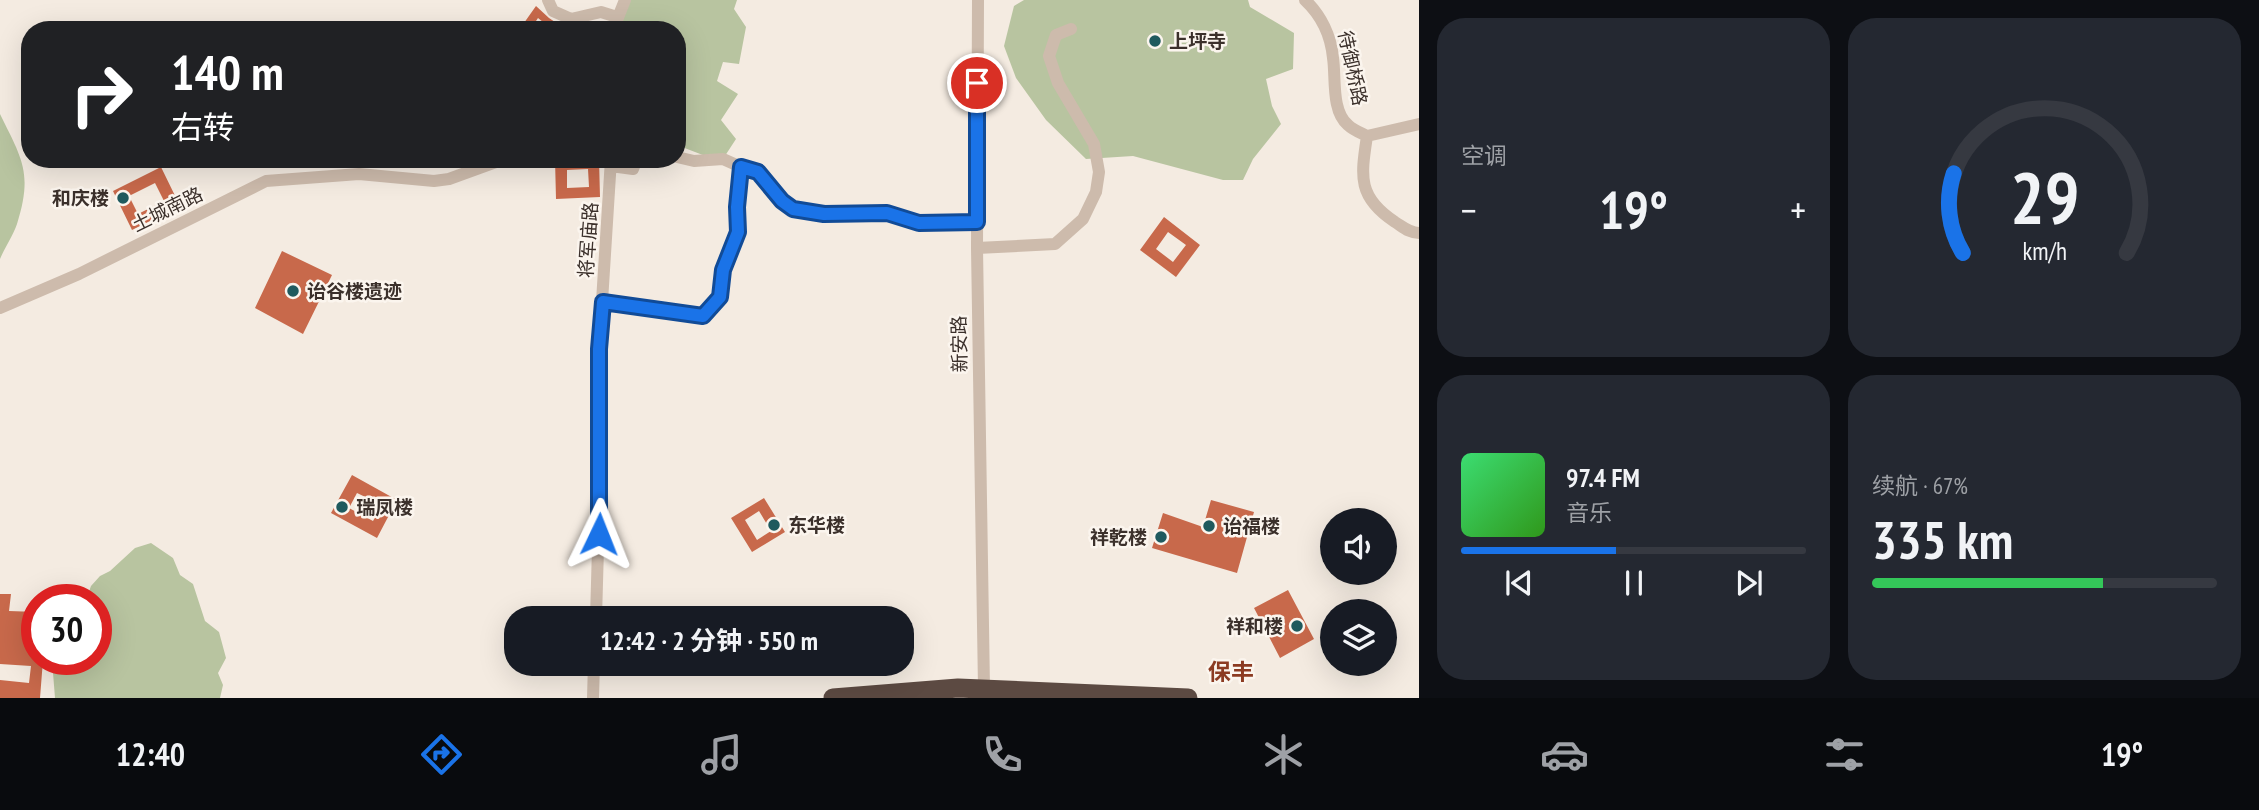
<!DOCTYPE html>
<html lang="zh">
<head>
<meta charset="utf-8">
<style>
  :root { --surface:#171b24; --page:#242831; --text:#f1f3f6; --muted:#9ea1a6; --line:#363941; --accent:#1a73e8 }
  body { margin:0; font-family:"PT Sans Narrow","Noto Sans SC",sans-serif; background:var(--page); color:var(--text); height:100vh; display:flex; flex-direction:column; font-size:26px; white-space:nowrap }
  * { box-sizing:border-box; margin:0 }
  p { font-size:23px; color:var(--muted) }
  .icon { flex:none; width:38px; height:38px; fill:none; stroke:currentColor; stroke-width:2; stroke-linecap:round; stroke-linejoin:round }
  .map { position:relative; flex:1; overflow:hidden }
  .panel { display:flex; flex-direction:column; gap:18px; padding:18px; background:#0d0f14; width:840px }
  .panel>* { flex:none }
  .guide { position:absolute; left:21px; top:21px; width:665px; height:147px; border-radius:28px; box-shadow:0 7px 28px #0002; background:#202124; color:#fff; overflow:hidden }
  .buttons { position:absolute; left:1320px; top:508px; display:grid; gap:14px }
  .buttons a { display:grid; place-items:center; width:77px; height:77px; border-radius:50%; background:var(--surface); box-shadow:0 7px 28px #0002; font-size:35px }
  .speed { position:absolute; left:21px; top:584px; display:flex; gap:14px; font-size:35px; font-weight:700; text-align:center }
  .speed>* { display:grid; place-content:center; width:91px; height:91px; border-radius:50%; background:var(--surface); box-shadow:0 7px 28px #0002; line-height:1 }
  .speed .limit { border:10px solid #d22; background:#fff; color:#111 }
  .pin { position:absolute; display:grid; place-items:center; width:60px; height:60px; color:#fff; margin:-30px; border:4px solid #fff; border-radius:50%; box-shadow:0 2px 7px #0007 }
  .me { position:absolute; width:77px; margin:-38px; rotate:2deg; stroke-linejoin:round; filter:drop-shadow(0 0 5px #0008) }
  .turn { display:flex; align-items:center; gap:24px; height:147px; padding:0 35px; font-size:32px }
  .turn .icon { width:91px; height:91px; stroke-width:2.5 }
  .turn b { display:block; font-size:49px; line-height:60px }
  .big { font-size:52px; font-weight:700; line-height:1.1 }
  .panel .widget { flex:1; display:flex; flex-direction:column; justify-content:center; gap:10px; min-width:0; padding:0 24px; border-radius:28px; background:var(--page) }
  .panel .dial { align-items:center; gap:0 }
  .dial svg { height:182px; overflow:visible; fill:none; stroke:var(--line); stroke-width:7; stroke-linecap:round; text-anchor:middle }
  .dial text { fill:var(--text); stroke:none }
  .song { display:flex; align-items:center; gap:21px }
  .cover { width:84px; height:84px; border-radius:10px; background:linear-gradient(135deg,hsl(140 70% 55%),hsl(110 70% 35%)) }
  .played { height:7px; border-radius:4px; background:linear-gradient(90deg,var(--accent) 45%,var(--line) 45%) }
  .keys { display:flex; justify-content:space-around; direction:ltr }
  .heat { display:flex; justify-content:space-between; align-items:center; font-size:38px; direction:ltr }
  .charge { height:10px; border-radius:5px; background:linear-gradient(90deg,#34c759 67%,var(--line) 0) }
  .panel .tiles { flex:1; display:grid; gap:18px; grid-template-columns:repeat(2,1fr) }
  .trip { position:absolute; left:504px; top:606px; width:410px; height:70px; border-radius:28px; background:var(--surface); box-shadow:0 7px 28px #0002; font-weight:700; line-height:70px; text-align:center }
  .tabs { display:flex; height:112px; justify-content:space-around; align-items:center; background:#090b0e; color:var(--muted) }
  .tabs .icon { width:49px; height:49px }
  .tabs .current { color:var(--accent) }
  .tabs b { font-size:32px; color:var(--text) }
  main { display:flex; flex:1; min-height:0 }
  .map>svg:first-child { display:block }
  .green { fill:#b8c4a0 }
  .building { fill:#c8694b; fill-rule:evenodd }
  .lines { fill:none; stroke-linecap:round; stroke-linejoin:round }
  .minor { stroke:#cdbbac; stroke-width:12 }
  .highway { stroke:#5c4a42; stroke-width:19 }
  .route-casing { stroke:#114b97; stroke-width:18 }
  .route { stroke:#1a73e8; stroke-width:12 }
  .poi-dot { fill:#1f5a5e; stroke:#fbf5ee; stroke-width:2.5 }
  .labels { text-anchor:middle; stroke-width:5; stroke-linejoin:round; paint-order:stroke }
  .poi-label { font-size:19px; font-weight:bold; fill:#3b302b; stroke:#fbf5ee; text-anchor:start }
  .street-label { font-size:19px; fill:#3b302b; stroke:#fbf5ee }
  .quarter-label { font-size:23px; font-weight:bold; fill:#8c3b22; stroke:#fbf5ee }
</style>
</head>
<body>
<main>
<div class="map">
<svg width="1419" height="698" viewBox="0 0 1419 698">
  <rect width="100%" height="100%" fill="#f4ebe1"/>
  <path class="green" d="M625 0H737L734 9 746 27 739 64 723 62 717 81 738 94 721 120 736 139 721 162 682 147 677 148V30H613Z
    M1024 0H1248L1250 7 1294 33 1293 69 1266 79 1272 106 1281 124 1253 159 1243 180H1223L1133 156 1086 159 1046 120 1016 78 1004 46 1014 6Z
    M0 114C22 159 33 173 17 224 13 236 5 247 0 259Z
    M151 543 173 558 180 575 193 584 205 621 219 632 226 658 218 673 223 685 220 698H55L52 660H96V600H86L91 586 100 576 110 571 135 548Z"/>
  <path class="building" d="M536 6 549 18 567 30H553L538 18 530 30H519Z
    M555 159H599L600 197 556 199ZM588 169 589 187 567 188V170Z
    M161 167 180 206 132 230 113 191ZM155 183 164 201 138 214 129 196Z
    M1164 217 1200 245 1176 277 1140 250ZM1168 232 1186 245 1173 262 1156 249Z
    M282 251 332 275 303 334 255 308Z
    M352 475 397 500 377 538 331 513ZM357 493 382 505 373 521 349 508Z
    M764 498 785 532 752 552 731 518ZM759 511 771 531 757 540 745 520Z
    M1211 500 1254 512 1237 573 1152 548 1163 513 1203 527Z
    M1288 590 1314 639 1280 658 1254 608Z
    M0 594H11L9 611 37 612V660H43L40 698H0V680L29 683 31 666 0 664Z"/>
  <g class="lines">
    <path class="minor" d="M548 0 553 11 571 19 601 12 617 17
      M978 0 977 248 984 688
      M1305 0C1321 15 1331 36 1333 58 1336 77 1331 111 1348 125 1353 130 1361 133 1367 136 1361 176 1357 197 1395 222 1403 227 1409 233 1419 233
      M613 30 625 0
      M1367 136 1419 124
      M611 166 633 169 637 159
      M741 167 758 172 782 201 793 209 824 214 887 213 919 223 977 222
      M977 248 1055 244 1083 219 1096 192 1099 172 1094 144 1058 83 1049 56 1056 35 1071 29
      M603 302 703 316 720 297 723 270 738 232 737 207 741 167 723 159 694 161 677 157
      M0 308 79 274 266 181 359 174 434 181 449 179 504 159
      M596 618 600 478 599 349 611 159
      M593 698 594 663"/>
    <path class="highway" d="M833 698 958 688 1188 698"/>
  </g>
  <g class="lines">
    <defs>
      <path id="route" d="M599 534V349L603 302 703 316 720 297 723 270 738 232 737 207 741 167 758 172 782 201 793 209 824 214 887 213 919 223 977 222V83"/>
    </defs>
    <use href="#route" class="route-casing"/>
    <use href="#route" class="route"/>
  </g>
  <g class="poi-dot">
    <circle cx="1155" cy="41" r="7"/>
    <circle cx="123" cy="198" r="7"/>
    <circle cx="293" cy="291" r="7"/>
    <circle cx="342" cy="507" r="7"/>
    <circle cx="774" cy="525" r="7"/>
    <circle cx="1209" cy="526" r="7"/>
    <circle cx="1161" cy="537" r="7"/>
    <circle cx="1297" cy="626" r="7"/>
  </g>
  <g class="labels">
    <g class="poi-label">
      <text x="1169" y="48">上坪寺</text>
      <text x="109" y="205" text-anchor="end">和庆楼</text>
      <text x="307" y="298">诒谷楼遗迹</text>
      <text x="356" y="514">瑞凤楼</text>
      <text x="788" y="532">东华楼</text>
      <text x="1223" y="533">诒福楼</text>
      <text x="1147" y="544" text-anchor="end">祥乾楼</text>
      <text x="1283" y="633" text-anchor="end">祥和楼</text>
    </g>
    <g class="street-label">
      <text transform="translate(1353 68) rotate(78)" y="7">待御桥路</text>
      <text transform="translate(167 209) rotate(-26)" y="7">土城南路</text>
      <text transform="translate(588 240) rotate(-86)" y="7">将军庙路</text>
      <text transform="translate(959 344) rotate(-91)" y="7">新安路</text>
    </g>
    <g class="quarter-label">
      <text x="1231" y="680">保丰</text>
    </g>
  </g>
</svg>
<div class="buttons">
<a><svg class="icon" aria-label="sound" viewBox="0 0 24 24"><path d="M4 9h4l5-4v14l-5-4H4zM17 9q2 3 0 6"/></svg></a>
<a><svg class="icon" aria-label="layers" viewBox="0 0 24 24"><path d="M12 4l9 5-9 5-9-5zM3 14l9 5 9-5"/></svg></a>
</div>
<div class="speed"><div class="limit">30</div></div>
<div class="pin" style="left:977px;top:83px;background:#d93025"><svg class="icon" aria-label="arrive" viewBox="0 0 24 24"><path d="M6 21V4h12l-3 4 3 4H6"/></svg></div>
<svg class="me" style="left:599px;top:534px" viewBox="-20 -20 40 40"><path d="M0-17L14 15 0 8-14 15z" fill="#1a73e8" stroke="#fff" stroke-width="4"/></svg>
<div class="trip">12:42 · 2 分钟 · 550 m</div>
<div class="guide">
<div class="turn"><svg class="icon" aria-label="right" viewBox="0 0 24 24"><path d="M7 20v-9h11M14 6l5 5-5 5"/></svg><div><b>140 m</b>右转</div></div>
</div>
</div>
<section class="panel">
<div class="tiles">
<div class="widget"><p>空调</p>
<div class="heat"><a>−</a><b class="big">19°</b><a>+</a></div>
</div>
<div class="widget dial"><svg viewBox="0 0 100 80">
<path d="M14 69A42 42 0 1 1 86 69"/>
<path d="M14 69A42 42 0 0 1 10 34" stroke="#1a73e8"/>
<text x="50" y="56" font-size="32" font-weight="700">29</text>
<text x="50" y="72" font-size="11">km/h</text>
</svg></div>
<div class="widget">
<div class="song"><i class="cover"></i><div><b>97.4 FM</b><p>音乐</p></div></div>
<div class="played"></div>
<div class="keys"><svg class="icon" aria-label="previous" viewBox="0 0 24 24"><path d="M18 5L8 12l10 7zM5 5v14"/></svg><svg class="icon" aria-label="pause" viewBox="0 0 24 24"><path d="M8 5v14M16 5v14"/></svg><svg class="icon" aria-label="next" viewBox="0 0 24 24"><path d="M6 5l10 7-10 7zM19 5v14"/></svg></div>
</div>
<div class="widget"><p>续航 · 67%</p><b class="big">335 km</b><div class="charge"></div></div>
</div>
</section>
</main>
<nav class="tabs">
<b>12:40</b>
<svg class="icon current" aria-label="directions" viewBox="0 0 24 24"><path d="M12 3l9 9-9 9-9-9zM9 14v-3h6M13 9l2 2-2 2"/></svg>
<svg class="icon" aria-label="music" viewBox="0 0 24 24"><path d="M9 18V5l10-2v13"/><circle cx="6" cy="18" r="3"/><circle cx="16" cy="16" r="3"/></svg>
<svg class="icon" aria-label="phone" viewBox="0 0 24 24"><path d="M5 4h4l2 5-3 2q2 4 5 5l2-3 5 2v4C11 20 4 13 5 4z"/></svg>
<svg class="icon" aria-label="climate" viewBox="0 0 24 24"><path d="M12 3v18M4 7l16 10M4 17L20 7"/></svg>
<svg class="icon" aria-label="car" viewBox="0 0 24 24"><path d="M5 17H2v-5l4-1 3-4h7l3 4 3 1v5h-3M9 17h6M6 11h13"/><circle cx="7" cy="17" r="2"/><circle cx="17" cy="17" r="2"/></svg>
<svg class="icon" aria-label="filters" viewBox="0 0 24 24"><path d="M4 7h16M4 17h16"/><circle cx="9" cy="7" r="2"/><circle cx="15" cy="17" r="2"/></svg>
<b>19°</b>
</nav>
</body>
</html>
